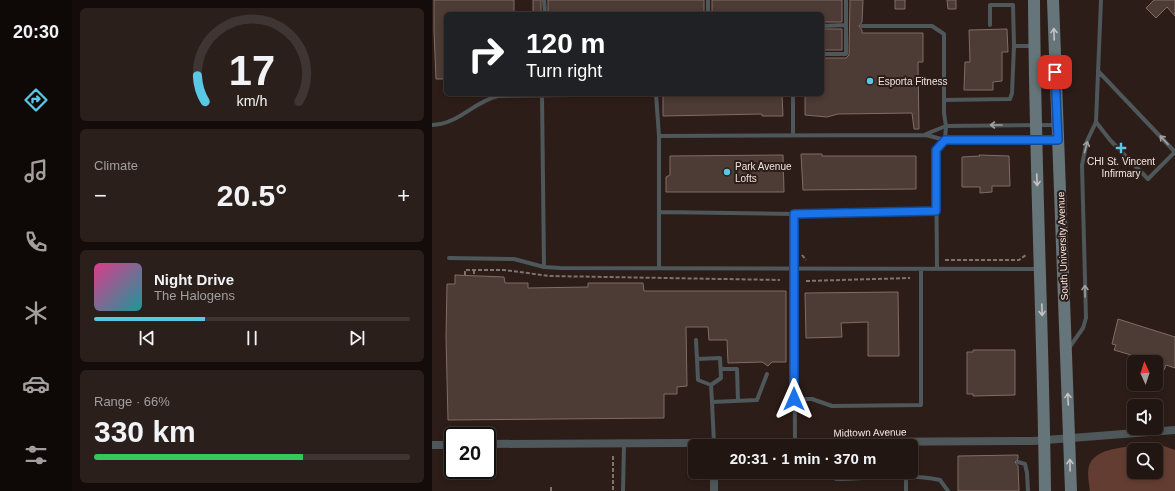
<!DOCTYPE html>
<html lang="en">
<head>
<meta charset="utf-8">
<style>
  :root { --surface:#221612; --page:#2a1f1b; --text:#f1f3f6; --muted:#a29f9f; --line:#3f3532; --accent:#59c8e5 }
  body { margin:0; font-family:Arial,sans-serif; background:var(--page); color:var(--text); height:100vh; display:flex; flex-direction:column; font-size:15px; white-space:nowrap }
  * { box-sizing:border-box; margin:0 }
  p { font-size:13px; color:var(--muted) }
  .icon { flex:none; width:22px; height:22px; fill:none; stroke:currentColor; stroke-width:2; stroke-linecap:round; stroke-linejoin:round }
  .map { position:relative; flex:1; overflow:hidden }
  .details { display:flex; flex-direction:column; gap:8px; padding:8px; background:#130c0a; width:360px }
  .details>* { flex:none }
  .hud { position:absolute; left:12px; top:12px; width:380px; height:84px; border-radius:6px; box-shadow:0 2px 6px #0003,0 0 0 1px var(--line); background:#202124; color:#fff; overflow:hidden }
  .needle { width:26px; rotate:357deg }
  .controls { position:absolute; left:695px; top:355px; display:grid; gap:8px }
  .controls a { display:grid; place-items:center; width:36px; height:36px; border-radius:6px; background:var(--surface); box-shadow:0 2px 6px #0003,0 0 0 1px var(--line); font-size:20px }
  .speed { position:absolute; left:12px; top:427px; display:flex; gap:8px; font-size:20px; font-weight:700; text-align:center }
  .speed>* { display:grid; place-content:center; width:52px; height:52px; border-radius:50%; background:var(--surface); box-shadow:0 2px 6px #0003,0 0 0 1px var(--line); line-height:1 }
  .speed .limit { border:2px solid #111; border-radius:6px; background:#fff; color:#111 }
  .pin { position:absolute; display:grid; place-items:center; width:34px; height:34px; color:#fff; margin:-17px; border-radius:8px; box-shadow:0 2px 6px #0006 }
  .me { position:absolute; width:44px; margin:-22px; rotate:0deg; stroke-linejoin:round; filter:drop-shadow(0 0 3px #0008) }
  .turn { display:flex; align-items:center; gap:14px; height:84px; padding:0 16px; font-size:18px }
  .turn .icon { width:52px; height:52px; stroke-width:2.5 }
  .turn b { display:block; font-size:28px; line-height:34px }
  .big { font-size:30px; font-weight:600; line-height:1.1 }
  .details .card { flex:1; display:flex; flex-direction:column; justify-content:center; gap:6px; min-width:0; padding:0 14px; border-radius:6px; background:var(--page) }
  .details .dial { align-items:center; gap:0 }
  .dial svg { height:104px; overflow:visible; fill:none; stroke:var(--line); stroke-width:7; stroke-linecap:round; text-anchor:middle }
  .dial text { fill:var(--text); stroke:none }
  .song { display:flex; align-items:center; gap:12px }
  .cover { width:48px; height:48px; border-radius:6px; background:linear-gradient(135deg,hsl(330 70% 55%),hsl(180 70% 35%)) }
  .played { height:4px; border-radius:2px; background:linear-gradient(90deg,var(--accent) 35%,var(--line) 35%) }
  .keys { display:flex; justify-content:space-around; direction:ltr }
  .heat { display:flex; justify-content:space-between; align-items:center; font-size:22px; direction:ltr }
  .charge { height:6px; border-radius:3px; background:linear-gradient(90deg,#34c759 66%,var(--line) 0) }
  .trip { position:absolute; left:256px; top:439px; width:230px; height:40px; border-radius:6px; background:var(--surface); box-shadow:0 2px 6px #0003,0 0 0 1px var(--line); font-weight:600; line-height:40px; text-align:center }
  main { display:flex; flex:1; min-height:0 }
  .tabs { display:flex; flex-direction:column; width:72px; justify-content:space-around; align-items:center; background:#0e0907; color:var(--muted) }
  .tabs .icon { width:28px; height:28px }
  .tabs .selected { color:var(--accent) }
  .tabs b { font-size:18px; color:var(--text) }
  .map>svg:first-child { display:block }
  .green { fill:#643d32; fill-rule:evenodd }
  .building { fill:#4d3b35; stroke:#816c66 }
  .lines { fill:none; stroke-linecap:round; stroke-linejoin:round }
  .path { stroke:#80726e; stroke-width:2; stroke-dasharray:4 2; stroke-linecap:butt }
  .service { stroke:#4e575a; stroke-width:4 }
  .minor { stroke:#4e575a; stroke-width:8 }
  .secondary { stroke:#667579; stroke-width:12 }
  .oneway { stroke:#c7c3c2 }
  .oneway2 { stroke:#a09e9e }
  .route-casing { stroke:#114b97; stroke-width:10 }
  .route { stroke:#1a73e8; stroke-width:7 }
  .poi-dot { fill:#59c8e5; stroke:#2d1d18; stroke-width:1.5 }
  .labels { text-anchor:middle; stroke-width:4; stroke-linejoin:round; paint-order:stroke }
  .poi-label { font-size:10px; fill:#f1e5e2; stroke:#2d1d18; text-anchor:start }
  .street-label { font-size:10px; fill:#f1e5e2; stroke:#2d1d18 }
</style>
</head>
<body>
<main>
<nav class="tabs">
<b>20:30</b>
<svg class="icon selected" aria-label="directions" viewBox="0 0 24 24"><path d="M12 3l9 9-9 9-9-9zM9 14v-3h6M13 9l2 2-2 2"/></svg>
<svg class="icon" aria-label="music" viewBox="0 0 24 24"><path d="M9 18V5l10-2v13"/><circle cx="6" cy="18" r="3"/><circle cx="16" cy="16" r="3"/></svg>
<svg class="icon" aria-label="phone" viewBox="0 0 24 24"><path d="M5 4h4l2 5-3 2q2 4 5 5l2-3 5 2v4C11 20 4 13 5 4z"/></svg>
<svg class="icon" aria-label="climate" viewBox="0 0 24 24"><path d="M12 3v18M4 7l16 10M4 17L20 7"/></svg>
<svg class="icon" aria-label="car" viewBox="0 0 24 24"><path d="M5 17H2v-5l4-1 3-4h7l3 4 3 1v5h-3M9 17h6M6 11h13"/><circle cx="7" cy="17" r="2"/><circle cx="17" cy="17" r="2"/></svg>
<svg class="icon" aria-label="filters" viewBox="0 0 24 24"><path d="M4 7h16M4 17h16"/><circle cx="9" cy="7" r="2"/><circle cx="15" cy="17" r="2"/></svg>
</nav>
<section class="details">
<div class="card dial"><svg viewBox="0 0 100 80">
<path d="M14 69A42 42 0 1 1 86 69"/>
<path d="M14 69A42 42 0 0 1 8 49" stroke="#59c8e5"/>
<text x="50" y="56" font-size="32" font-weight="700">17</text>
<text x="50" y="72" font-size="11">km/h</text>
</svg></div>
<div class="card"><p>Climate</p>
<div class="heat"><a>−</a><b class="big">20.5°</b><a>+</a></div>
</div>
<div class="card">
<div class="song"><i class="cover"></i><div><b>Night Drive</b><p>The Halogens</p></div></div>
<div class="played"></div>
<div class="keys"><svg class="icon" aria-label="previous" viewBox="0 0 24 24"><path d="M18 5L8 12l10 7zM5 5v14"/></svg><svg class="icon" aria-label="pause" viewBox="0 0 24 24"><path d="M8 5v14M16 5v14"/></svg><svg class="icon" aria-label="next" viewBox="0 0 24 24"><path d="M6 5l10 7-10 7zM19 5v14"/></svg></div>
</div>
<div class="card"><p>Range · 66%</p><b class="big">330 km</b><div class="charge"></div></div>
</section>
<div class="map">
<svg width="743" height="491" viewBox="0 0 743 491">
  <rect width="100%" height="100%" fill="#2d1d18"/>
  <path class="green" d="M729 445 743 450V491H658C657 483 655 473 657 466 663 444 711 446 729 445ZM702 450H724V472H702Z"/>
  <path class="building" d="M2 0H82V14H14V79H4L2 31Z
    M101 0H109V14H101Z
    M116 0H272V14H116Z
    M280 0H410V22H390V14H280Z
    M418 0H431L430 22 427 26 430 30V33H491V62H486L487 129H482L480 113 406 114 395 117 373 115V94H390V58H414L417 55Z
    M463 0H473V9H463Z
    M515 0H524V9H516Z
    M722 0H743V16L735 7 724 18 714 8Z
    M390 29H410V50H390Z
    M575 29 576 52H570V81L561 82V90H532L533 62H538L537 30Z
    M235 94H350L351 116H330V114L231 116V96H235Z
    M369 154H390V156H484V189L371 190Z
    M351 155 352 192H234V177L238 175V156Z
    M547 155 577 156 578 186H560V192L548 193V187H530V157L548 156Z
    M23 275 72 277 73 283H96V288L156 287V283H211L212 291H354V362H340L336 366 330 362 296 363 295 340H277L276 327H254L255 386 245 387V394H232V418L16 420 14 337 15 284H23Z
    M466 292 467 356H436V322L409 323 410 337 374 338 373 293Z
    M686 319 743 337V368L734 365 732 370 724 368V362H712L713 359 682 350 684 345 680 344Z
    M541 350H583V395L541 396V394H535V352H541Z
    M586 455V459L583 462 586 466 587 491H526V456Z"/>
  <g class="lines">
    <path class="path" d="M370 255 374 260
      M513 260H587L594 255
      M42 270V275
      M33 275V270H72L118 276 348 280
      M374 281 478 278
      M181 456V491
      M119 491V486"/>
    <path class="service" d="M112 0 113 14
      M414 0V25
      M276 14V0
      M558 25V5H581L582 46
      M390 26 414 25V54H390
      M430 26H500L512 34V113L514 126 513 140 504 150 505 269
      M666 71 743 152 716 179 678 140 664 122 669 0
      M361 94V135
      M110 95 112 267
      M512 100 578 99 580 93 582 46H600
      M0 125C27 124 41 102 66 96L224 94 227 136V267
      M494 134 514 126 624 125
      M227 136 494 135 513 140H625
      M227 212 362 214 504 211
      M362 214 363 443
      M17 258 82 259 112 267 128 268 606 269
      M264 340 265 359 288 358 289 378 279 385 280 402
      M637 348 651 328 654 318 650 165 655 141 664 122
      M265 359 266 380 279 385
      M289 369H305L306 401
      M362 399H380L400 406 489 405V269
      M282 443 280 402 325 400 335 374
      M586 462 593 464 595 473 596 491
      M404 472V479C439 479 474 473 508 480L516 491
      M451 472 457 477
      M474 475V491
      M191 491 192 444"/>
    <path class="minor" d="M55 444 601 441 743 430
      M0 445H21
      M282 472V491"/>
    <path class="secondary" d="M602 0C603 164 611 327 613 491
      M621 0 639 491"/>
  </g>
  <defs><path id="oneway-shaft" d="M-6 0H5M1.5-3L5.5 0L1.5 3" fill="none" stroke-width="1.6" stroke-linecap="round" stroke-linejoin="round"/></defs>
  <g class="oneway">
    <use href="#oneway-shaft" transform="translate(622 34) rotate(-92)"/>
    <use href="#oneway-shaft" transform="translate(605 180) rotate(88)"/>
    <use href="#oneway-shaft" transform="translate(610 310) rotate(88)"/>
    <use href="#oneway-shaft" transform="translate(636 399) rotate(-93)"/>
    <use href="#oneway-shaft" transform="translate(638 465) rotate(-91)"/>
  </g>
  <g class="oneway2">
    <use href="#oneway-shaft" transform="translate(564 125) rotate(180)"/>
    <use href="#oneway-shaft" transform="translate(732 140) rotate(-133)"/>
    <use href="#oneway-shaft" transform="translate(654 147) rotate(-75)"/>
    <use href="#oneway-shaft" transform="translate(653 291) rotate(-91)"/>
  </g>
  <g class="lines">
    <defs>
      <path id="route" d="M362 399V214L504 211V150L513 140H626L623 72"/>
    </defs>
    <use href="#route" class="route-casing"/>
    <use href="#route" class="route"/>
  </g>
  <g class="poi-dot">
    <circle cx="438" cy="81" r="4"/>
    <path d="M687 142h4v4h4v4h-4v4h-4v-4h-4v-4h4z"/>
    <circle cx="295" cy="172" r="4"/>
  </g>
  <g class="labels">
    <g class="poi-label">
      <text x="446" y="85">Esporta Fitness</text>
      <text x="689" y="165" text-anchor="middle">CHI St. Vincent<tspan x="689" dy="12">Infirmary</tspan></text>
      <text x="303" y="170">Park Avenue<tspan x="303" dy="12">Lofts</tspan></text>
    </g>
    <g class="street-label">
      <text transform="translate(630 246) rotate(-92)" y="4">South University Avenue</text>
      <text transform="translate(438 432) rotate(-1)" y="4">Midtown Avenue</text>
    </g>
  </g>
</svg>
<div class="controls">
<a><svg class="needle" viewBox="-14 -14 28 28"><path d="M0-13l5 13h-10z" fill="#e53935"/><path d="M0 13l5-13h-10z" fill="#a29f9f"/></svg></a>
<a><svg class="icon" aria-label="sound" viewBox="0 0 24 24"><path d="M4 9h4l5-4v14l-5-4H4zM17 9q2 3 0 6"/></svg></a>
<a><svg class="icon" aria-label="search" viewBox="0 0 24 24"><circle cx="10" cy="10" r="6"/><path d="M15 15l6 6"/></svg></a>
</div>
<div class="speed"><div class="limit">20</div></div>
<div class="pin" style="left:623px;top:72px;background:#d93025"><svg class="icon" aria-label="arrive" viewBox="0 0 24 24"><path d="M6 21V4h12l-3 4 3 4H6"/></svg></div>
<svg class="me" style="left:362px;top:399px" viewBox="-20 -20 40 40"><path d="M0-17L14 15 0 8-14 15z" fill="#1a73e8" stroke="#fff" stroke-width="4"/></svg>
<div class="trip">20:31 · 1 min · 370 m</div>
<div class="hud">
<div class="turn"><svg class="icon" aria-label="right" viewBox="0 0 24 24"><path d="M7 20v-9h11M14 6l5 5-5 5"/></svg><div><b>120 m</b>Turn right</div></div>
</div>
</div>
</main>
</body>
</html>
